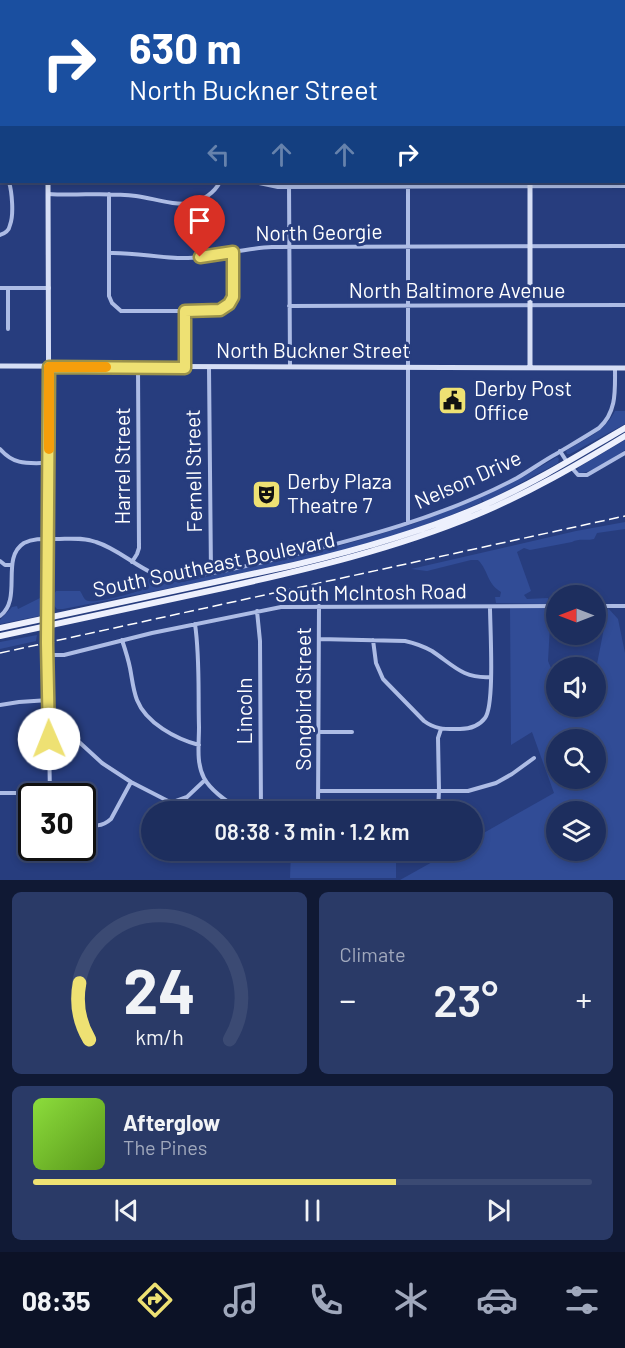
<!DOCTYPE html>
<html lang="en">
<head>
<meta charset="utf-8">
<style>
  :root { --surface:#1d2e5e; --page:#2a3a67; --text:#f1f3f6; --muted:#a0a8bc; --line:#3b4a73; --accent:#eee173 }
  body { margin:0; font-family:Barlow,sans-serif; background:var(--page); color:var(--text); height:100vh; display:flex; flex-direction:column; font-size:22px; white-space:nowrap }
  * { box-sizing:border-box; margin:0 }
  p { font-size:20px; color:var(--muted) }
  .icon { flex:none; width:33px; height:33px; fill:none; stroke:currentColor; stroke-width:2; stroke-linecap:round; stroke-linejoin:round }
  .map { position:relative; height:880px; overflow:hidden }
  .sheet { display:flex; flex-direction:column; gap:12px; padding:12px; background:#101934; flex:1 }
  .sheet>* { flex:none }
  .banner { position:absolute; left:0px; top:0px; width:626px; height:183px; box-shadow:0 3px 9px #0003,0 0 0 2px var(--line); background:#1a4fa0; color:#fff; overflow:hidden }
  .needle { width:39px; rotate:270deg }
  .tools { position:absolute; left:546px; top:585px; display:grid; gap:12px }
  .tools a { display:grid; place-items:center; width:60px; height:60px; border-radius:50%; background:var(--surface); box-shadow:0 3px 9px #0003,0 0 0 2px var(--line); font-size:30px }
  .speed { position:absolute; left:18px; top:783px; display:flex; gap:12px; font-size:30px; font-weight:700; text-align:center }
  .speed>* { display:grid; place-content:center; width:78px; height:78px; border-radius:50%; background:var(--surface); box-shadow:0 3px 9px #0003,0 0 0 2px var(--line); line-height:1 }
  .speed .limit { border:3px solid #111; border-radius:9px; background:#fff; color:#111 }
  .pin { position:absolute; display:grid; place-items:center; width:51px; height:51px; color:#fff; margin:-62px -26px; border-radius:50% 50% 50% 0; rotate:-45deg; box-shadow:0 0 6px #0007 }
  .pin .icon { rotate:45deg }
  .me { position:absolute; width:66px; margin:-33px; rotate:359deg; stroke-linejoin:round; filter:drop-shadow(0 0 4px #0008) }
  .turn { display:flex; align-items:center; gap:21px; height:126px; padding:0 30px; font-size:27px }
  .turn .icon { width:78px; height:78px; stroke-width:2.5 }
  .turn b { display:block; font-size:42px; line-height:51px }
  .lanes { display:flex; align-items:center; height:57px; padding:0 30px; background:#0003; justify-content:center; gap:30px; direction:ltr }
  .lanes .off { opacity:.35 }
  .big { font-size:45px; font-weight:600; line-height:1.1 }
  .sheet .card { flex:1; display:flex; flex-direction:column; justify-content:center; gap:9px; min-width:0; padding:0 21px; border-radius:9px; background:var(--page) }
  .sheet .dial { align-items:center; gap:0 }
  .dial svg { height:156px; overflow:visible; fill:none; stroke:var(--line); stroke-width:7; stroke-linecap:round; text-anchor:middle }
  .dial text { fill:var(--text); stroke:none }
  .song { display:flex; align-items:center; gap:18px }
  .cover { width:72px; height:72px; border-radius:9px; background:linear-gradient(135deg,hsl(90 70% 55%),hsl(90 70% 35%)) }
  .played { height:6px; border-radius:3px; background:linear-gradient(90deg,var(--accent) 65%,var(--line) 65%) }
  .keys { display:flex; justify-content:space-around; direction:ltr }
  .heat { display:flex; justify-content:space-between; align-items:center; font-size:33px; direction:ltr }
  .sheet .tiles { flex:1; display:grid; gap:12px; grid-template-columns:1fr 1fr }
  .card:last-child { grid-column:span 2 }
  .trip { position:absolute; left:141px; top:801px; width:342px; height:60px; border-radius:30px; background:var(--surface); box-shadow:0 3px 9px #0003,0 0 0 2px var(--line); font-weight:600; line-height:60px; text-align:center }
  .tabs { display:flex; height:96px; justify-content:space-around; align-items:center; background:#0c1226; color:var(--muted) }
  .tabs .icon { width:42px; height:42px }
  .tabs .current { color:var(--accent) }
  .tabs b { font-size:27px; color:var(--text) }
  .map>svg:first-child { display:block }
  .green { fill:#314c96; fill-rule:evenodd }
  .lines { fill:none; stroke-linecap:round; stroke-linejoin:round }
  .stream { stroke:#a1b4e6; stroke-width:1.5 }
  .street { stroke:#adbce5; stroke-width:4 }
  .secondary { stroke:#d6def5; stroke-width:5 }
  .primary { stroke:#edf0fd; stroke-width:6 }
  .rail { stroke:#fff; stroke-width:1.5; stroke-dasharray:10 4.5; stroke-linecap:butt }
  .route-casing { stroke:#9b924b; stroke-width:15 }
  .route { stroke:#eee173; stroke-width:10 }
  .slow { stroke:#f59e0b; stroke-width:10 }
  .labels { text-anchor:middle; stroke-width:6; stroke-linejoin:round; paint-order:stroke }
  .street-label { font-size:21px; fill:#fff; stroke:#273d7e }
  .poi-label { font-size:21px; fill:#fff; stroke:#273d7e; text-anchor:start }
</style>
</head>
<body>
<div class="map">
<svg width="625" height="880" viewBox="0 0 625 880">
  <rect width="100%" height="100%" fill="#273d7e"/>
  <path class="green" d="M615 411H625V424L570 454H567L566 451 567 450C586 439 605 431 615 411Z
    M625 440V450C613 458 592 474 578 473L577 470 579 467Z
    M557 457 559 459 558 463 485 502 483 501 481 498 482 502 454 514 403 533 351 549 206 581 63 609H57C51 604 55 600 54 594L56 591H80C83 595 84 601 89 601 95 603 132 594 137 591 144 587 145 580 151 577L171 582H183L314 553 364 539 413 524 462 505 514 482Z
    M625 522V529L597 533 594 539C586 541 579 538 572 542L530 550 524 548 517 552 531 591 524 595 527 599 548 598V604L496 603 495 597H500L501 592C486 583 489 571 478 560H471L427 571 411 569 576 531Z
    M44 596 43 610 39 616 0 624V620L12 607 17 606 18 609Z
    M510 608H551L548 661 556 680V706H596V669L608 608 618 619 625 653V880H400L452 851 472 850 473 839 554 793 532 732 511 745ZM556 740H596V778H556ZM556 812H596V850H556Z
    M37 635 36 641 0 649V642Z
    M291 851H396V878H290Z"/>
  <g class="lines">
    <path class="stream" d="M624 31H625"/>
    <path class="street" d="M288 0V2
      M407 0V2
      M96 2 97 0
      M166 2 167 0
      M624 7H625
      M0 26H2
      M624 73H625
      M624 127H625
      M0 135 2 133
      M0 165 2 167
      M254 182 278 187 625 186
      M289 182 290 367
      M408 182V523
      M48 194C77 196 107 192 136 196 153 198 173 206 191 203 203 200 214 193 220 182
      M109 194V296L112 303 121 311H216C236 306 233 292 233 276 233 268 233 260 233 252
      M0 235C5 233 9 231 10 225 14 215 12 192 9 182
      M109 253C136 252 162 259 188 258 216 257 244 248 272 247L625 246
      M0 288H49
      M289 306 625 305
      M8 329V288
      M185 367V311
      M209 368 211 574
      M0 449C15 466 28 463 49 463
      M560 451 567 462
      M572 468 578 475H587L625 453
      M0 561 5 565H10
      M132 562 137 554 139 548 138 367
      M596 606H625
      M257 611 260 641 261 812
      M0 616C23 599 0 558 24 543 34 538 45 539 56 539 69 539 83 537 96 542 125 551 146 579 178 579 185 578 193 576 201 575 228 571 254 564 281 558 362 538 443 517 517 478 531 470 543 461 556 454 571 445 585 437 599 428 617 412 615 390 615 368
      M195 624C200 658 198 693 199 727 199 744 196 763 204 778 211 791 232 805 244 812
      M47 626 50 796
      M319 639 405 641C414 643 423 646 432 651 453 665 463 679 491 677
      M122 640C125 649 128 658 130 668 132 678 133 690 137 700 146 723 176 739 199 745
      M373 640 376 663 383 679 424 721C436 730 446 729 460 729 469 729 479 726 485 718 495 705 490 627 490 607
      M48 655H64L152 633 281 607 556 606
      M0 705 19 702 49 700
      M49 721 78 741 102 763 131 782 168 801H176L187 797 205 780
      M318 732H352
      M318 791H468L496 783 512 774 534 758
      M0 793H50
      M318 812 319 606
      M438 812 439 790 438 738 441 729
      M82 822C94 827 102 827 111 819L131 782
      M260 857 261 850"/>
    <path class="secondary" d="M48 0V2
      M530 0V2
      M0 366 625 368
      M530 368V182
      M47 625 49 523 48 182"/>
    <path class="primary" d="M0 628 294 565C362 549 430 530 493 501 539 480 582 453 625 428
      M0 636C74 620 148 604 223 588 309 569 394 549 476 515 529 493 577 465 625 436"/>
    <path class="rail" d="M0 653 625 516"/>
  </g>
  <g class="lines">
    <defs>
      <path id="route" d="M49 739 47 643 49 367 185 368V311L220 310 229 304 233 297V252L200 257"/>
    </defs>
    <use href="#route" class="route-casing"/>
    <use href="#route" class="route"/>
    <path class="slow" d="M49 449V367H106"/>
  </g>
  <defs>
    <symbol id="civic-square" viewBox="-11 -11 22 22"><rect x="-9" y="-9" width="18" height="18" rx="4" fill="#eee173" stroke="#273d7e"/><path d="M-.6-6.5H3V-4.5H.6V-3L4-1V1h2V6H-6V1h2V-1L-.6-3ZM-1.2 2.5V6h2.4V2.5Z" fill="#111"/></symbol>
    <symbol id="theatre-square" viewBox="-11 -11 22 22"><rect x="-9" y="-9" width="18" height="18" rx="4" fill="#eee173" stroke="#273d7e"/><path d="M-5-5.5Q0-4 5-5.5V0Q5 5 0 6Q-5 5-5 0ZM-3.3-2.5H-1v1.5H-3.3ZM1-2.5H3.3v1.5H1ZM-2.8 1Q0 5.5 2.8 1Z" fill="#111"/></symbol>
  </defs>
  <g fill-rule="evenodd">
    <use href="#civic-square" x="436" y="384" width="33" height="33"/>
    <use href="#theatre-square" x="250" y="478" width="33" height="33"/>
  </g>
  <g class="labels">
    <g class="street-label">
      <text transform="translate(319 233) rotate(-1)" y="7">North Georgie</text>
      <text x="457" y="298">North Baltimore Avenue</text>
      <text x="313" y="358">North Buckner Street</text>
      <text transform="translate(123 466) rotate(-90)" y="7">Harrel Street</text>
      <text transform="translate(194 471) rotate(-91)" y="7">Fernell Street</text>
      <text transform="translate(468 480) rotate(-24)" y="7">Nelson Drive</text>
      <text transform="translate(214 565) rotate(-12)" y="7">South Southeast Boulevard</text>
      <text transform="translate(371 593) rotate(-1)" y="7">South McIntosh Road</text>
      <text transform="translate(304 699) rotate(-90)" y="7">Songbird Street</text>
      <text transform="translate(245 711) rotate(-90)" y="7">Lincoln</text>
    </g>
    <g class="poi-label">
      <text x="474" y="396">Derby Post<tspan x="474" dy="24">Office</tspan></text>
      <text x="287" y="489">Derby Plaza<tspan x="287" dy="24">Theatre 7</tspan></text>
    </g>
  </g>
</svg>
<div class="tools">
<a><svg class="needle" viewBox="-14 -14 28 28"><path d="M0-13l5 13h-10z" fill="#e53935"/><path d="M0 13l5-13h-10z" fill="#a0a8bc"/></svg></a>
<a><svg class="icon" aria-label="sound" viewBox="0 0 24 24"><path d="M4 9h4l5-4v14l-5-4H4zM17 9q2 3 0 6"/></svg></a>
<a><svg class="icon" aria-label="search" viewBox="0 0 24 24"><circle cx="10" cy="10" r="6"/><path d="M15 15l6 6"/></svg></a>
<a><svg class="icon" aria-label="layers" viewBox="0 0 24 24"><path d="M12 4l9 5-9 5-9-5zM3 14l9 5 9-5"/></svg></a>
</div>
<div class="speed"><div class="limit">30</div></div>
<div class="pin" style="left:200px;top:257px;background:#d93025"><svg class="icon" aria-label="arrive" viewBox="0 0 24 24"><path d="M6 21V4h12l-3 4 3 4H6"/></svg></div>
<svg class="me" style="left:49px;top:739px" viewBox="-20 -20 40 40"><circle r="19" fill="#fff"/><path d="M0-13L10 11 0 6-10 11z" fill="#eee173"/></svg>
<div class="trip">08:38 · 3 min · 1.2 km</div>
<div class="banner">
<div class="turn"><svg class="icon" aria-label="right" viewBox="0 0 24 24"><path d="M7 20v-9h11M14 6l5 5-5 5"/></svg><div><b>630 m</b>North Buckner Street</div></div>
<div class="lanes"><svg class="icon off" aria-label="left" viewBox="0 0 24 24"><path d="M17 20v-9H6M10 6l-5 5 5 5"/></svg><svg class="icon off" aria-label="ahead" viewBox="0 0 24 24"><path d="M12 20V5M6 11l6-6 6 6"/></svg><svg class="icon off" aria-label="ahead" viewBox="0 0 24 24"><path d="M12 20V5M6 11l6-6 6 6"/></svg><svg class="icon" aria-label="right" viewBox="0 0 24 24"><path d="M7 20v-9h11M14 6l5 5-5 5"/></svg></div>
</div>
</div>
<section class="sheet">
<div class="tiles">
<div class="card dial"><svg viewBox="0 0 100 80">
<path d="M14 69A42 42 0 1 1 86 69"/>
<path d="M14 69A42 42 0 0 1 9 40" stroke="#eee173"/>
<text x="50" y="56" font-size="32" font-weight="700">24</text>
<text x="50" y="72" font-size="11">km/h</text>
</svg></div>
<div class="card"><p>Climate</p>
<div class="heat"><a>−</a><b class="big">23°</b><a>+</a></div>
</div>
<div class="card">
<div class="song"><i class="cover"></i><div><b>Afterglow</b><p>The Pines</p></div></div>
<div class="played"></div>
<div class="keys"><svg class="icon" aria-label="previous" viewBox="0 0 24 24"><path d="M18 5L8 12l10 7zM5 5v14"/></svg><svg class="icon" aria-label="pause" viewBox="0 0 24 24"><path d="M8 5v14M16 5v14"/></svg><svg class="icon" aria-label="next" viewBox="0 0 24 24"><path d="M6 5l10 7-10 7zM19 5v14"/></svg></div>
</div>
</div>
</section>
<nav class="tabs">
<b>08:35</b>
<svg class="icon current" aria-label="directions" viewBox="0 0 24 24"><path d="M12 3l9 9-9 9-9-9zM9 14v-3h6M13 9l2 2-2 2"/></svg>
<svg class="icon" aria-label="music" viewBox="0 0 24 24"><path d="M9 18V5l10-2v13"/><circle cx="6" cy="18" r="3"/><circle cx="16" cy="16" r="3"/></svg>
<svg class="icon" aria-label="phone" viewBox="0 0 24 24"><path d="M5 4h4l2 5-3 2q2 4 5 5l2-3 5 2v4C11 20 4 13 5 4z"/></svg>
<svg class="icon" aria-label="climate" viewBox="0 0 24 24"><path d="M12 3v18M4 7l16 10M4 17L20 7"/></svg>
<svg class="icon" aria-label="car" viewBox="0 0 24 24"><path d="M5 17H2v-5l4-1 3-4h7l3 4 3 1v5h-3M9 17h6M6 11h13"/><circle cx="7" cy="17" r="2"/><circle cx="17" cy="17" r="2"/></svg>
<svg class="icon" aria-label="filters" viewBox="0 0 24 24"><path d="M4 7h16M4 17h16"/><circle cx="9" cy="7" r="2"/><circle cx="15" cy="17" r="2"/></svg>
</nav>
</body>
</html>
